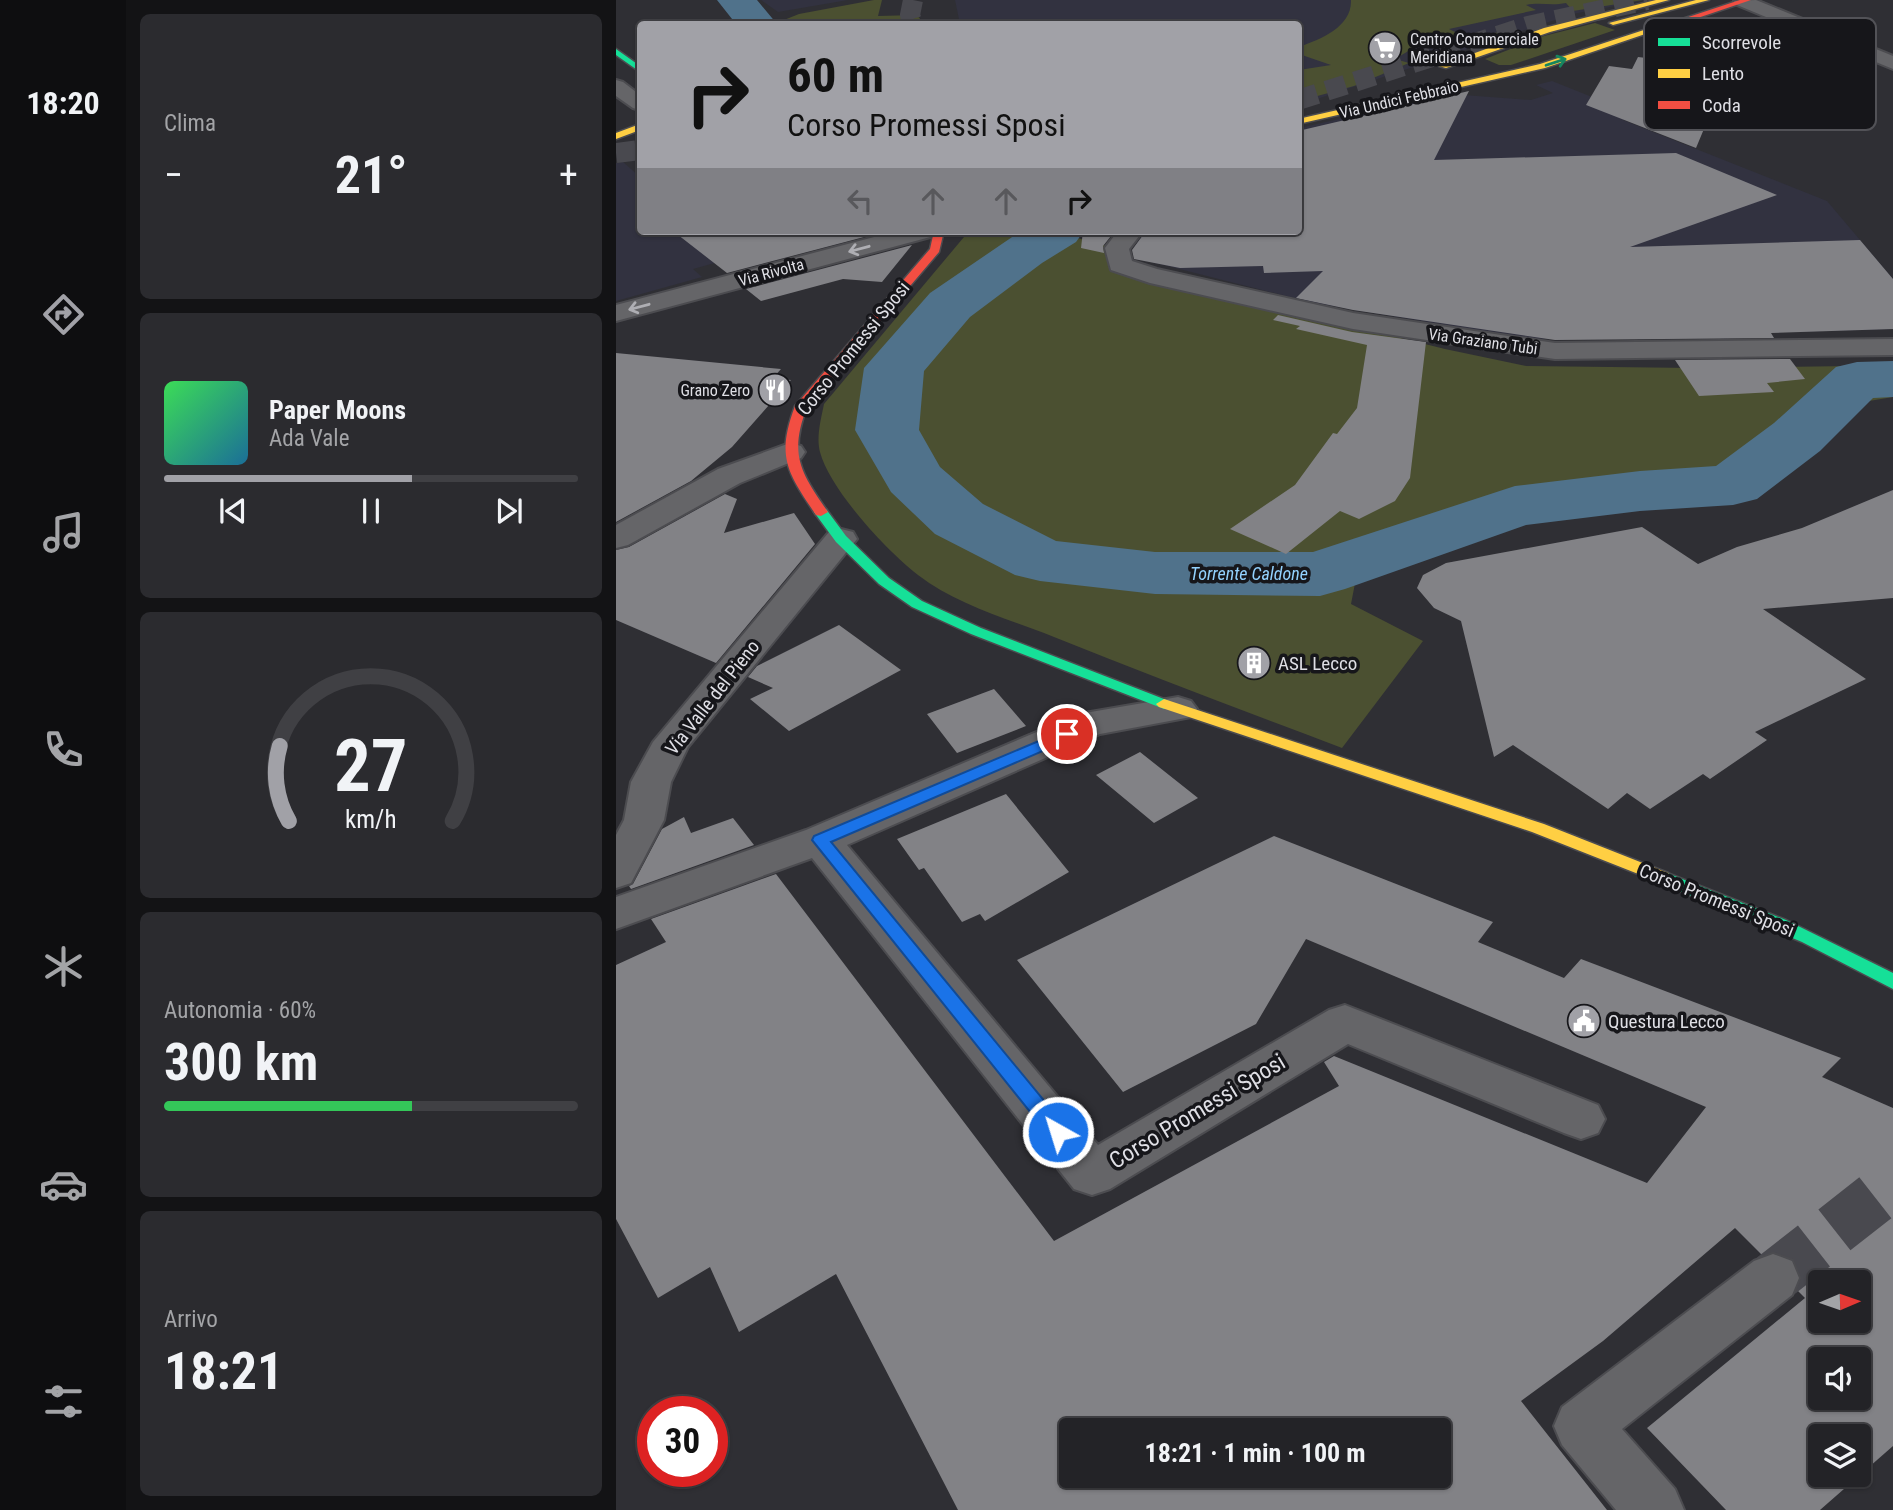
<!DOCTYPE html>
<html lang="it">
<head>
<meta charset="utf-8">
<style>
  :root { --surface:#232327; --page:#2b2b2f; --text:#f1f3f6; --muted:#a3a4a7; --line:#404044; --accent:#a1a1a7 }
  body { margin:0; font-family:"Roboto Condensed",sans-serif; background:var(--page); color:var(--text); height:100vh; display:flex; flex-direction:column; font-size:26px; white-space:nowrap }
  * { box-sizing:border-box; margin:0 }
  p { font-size:23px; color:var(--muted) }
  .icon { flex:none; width:38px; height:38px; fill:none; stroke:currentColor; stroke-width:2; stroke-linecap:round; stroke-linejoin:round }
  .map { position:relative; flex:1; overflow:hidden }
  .side { display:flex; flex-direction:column; gap:14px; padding:14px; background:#131315; width:490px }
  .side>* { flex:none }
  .banner { position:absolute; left:21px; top:21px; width:665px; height:214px; border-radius:7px; box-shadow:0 2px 5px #0004,0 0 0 2px var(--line); background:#a1a1a7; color:#111; overflow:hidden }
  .needle { width:46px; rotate:88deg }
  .fabs { position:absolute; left:1192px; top:1270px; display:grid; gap:14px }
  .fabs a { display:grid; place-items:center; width:63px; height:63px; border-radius:7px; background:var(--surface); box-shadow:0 2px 5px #0004,0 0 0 2px var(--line); font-size:35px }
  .speed { position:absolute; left:21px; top:1396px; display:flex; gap:14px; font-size:35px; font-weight:700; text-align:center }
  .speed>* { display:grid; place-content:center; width:91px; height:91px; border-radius:50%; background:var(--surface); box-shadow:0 2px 5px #0004,0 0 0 2px var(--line); line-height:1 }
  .speed .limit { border:10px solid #d22; background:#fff; color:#111 }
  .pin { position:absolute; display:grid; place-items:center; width:60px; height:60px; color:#fff; margin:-30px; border:4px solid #fff; border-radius:50%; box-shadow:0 2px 7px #0007 }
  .me { position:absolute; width:77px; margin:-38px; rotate:321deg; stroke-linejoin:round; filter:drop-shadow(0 0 5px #0008) }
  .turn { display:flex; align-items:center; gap:24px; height:147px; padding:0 35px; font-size:32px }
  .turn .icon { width:91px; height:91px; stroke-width:2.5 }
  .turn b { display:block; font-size:49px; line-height:60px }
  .lanes { display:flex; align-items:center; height:66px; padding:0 35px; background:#0003; justify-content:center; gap:35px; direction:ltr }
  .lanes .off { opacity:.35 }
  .big { font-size:52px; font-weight:700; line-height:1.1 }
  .side .card { flex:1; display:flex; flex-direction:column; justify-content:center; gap:10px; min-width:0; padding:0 24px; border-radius:10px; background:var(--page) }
  .side .dial { align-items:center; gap:0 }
  .dial svg { height:182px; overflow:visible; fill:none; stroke:var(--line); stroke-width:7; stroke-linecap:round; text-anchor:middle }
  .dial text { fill:var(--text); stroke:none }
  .song { display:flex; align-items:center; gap:21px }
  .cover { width:84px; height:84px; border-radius:10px; background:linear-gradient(135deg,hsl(130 70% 55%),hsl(200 70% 35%)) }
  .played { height:7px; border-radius:4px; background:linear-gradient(90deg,var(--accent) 60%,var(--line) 60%) }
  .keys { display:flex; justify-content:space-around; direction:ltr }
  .heat { display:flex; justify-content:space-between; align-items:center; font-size:38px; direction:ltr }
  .charge { height:10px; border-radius:5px; background:linear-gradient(90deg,#34c759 60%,var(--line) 0) }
  .trip { position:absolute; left:443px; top:1418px; width:392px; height:70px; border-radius:7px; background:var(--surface); box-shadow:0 2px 5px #0004,0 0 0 2px var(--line); font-weight:700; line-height:70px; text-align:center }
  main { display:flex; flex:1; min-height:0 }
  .tabs { display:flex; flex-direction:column; width:126px; justify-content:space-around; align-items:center; background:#0e0e10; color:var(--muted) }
  .tabs .icon { width:49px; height:49px }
  .tabs .current { color:var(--accent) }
  .tabs b { font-size:32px; color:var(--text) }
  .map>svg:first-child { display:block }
  .built { fill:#323240 }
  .green { fill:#4b5031 }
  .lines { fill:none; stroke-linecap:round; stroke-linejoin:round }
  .river { fill:#50728b; fill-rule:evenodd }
  .building { fill:#828286; fill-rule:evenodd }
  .street-tunnel { stroke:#49494f; stroke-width:52; stroke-dasharray:52 26; stroke-linecap:butt }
  .highway-tunnel { stroke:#49494f; stroke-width:20; stroke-dasharray:20 10; stroke-linecap:butt }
  .street-casing { stroke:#4c4c50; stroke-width:4 }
  .fast-casing { stroke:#4c4c50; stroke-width:3 }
  .slow-casing { stroke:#4c4c50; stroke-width:3 }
  .jam-casing { stroke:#4c4c50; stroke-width:3 }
  .street { fill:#656568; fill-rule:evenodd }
  .fast { fill:#16e098; fill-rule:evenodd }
  .slow { fill:#ffcf43; fill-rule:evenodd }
  .jam { fill:#f24e42; fill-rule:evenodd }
  .oneway { stroke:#16855f }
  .oneway2 { stroke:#aeaeb3 }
  .route { fill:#1a73e8; stroke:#114b97; stroke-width:2 }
  .labels { text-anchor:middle; stroke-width:7; stroke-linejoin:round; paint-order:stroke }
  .far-poi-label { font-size:16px; fill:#dfdfe5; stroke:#16161a; text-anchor:start }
  .far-street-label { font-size:16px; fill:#dfdfe5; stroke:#16161a }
  .far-water-label { font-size:18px; font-style:italic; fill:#93d2fe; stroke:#16161a }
  .street-label { font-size:19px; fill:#dfdfe5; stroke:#16161a }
  .poi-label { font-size:19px; fill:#dfdfe5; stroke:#16161a; text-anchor:start }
  .near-street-label { font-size:23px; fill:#dfdfe5; stroke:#16161a }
  .key { fill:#16161a; stroke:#525257; stroke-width:2 }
  .key-label { font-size:19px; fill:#dfdfe5 }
</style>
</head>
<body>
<main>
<nav class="tabs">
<b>18:20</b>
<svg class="icon current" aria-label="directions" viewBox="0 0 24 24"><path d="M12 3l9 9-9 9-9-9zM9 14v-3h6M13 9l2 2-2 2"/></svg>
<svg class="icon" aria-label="music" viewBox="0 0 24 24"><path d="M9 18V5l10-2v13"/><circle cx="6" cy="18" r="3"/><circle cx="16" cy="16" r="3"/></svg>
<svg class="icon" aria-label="phone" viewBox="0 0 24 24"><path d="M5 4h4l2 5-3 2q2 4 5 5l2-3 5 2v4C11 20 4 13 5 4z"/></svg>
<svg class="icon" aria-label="climate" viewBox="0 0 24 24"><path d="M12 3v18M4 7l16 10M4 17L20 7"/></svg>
<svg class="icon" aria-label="car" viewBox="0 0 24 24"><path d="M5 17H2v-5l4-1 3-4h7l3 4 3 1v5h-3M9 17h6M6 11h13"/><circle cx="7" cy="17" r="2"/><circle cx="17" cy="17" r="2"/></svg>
<svg class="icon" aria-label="filters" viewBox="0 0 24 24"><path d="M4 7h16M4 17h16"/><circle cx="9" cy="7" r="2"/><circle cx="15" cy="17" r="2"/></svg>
</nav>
<section class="side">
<div class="card"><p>Clima</p>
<div class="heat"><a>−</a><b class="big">21°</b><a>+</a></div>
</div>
<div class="card">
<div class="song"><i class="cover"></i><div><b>Paper Moons</b><p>Ada Vale</p></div></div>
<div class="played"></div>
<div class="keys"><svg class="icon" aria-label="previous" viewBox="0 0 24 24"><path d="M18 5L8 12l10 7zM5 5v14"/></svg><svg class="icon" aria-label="pause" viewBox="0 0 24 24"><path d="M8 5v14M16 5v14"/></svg><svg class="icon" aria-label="next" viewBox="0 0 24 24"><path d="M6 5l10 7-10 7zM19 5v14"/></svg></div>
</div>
<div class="card dial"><svg viewBox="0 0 100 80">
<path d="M14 69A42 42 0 1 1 86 69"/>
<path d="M14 69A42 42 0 0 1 10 36" stroke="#a1a1a7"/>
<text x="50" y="56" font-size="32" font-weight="700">27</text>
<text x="50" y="72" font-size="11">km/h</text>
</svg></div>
<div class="card"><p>Autonomia · 60%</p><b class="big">300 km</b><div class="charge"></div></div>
<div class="card"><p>Arrivo</p><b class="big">18:21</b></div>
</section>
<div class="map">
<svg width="1277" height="1510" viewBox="0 0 1277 1510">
  <rect width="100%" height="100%" fill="#2f2f34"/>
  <path class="built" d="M145 0H232L162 12Z
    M339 0H1030L957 14 683 105 682 24H344Z
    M936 81 1021 115 1007 120 1211 201 1277 279V329L913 339 698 303 528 260 517 250 529 231H682L683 128 835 94 915 100 937 93 920 85Z
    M7 162 24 177V231H184L192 237 77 269 86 277 0 301V163Z"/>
  <path class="green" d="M258 0H266L262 16 301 15 308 24H171L168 20 183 14Z
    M735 0H1027L957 11 950 3C935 6 924 2 910 5L920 10 833 29 853 39 900 28 843 46 815 42 804 44 779 59 793 63 738 86 683 101V70L715 65 683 54V47C705 39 736 27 735 0Z
    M979 23 999 30 895 65H883L869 59 928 36Z
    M353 231H437L504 250 501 258 740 327 829 349 910 366 1078 368 1235 366 1273 372 1277 378V397L1229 405 1167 460 1147 481 1111 495 1090 497 1024 491 899 506 805 539 740 578 735 604 807 641 726 748C630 712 533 675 438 637 393 619 341 605 302 575 271 551 214 490 204 452 200 437 205 419 208 404Z"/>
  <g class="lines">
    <path class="river" d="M101 0H141L161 24H120Z
      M405 231H468L460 242 426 263 354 317 308 371 303 430 324 467 367 504 440 541 539 552H697L899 486 1024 471 1100 466 1158 423 1220 367 1241 362 1277 361V397L1257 398 1204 451 1141 499 1117 505 1024 511 910 525 729 589 704 596 539 594 424 581 399 575 319 534 275 492 239 430 248 368 314 293Z"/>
  </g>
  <path class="building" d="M1078 52 1118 57 1080 148 970 105 993 66 1016 69 1022 57 1073 63Z
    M853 91 818 160 1060 153 1161 195 1014 247 1244 240 1277 279V329L1155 333 1158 338 939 340 737 310 680 298 707 271 648 273 647 266 564 268 518 259 516 250 530 231H682V131Z
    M57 231H271L111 273Z
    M467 231H499L487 246 488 253 465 248Z
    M296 245 266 282 227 279 145 301 130 289Z
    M662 315 736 332 810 342 794 478 779 501 743 519 724 511 670 554 614 529 679 485 717 433 721 434 741 408 751 345 680 329 684 326 657 320Z
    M0 353 165 369 157 378 175 380 116 447 75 481 0 522Z
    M1174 359 1189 379 1151 383 1158 392 1083 396 1059 360Z
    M1277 490V598L1147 609 1250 679 1139 732 1151 740 1094 779 1087 774 1034 809 1011 793 992 809 897 745 878 757 845 621 818 608 801 588 807 575 830 563 1026 527 1082 564 1121 547 1186 528Z
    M109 494 121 499 108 533 178 513 199 544 100 663 0 620V550L13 547Z
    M223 625 285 670 173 731 134 699 157 688 132 677 141 666Z
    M378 689 410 726 341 753 311 714Z
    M524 752 582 798 538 823 480 775Z
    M390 794 453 872 369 921 364 914 346 922 308 868 303 870 281 839Z
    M68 817 75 833 117 818 138 845 15 889 13 886 17 884 46 829Z
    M658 836 877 922 862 942 948 978 965 959 1225 1058 1206 1077 1277 1108V1446L1204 1510H1110L1031 1428 1189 1298 1181 1290 1185 1277 1178 1260 1158 1252 1146 1255 1119 1228 987 1341 905 1401 991 1510H342L220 1274 123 1332 94 1267 42 1298 0 1219V965L50 942 35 919 160 874 438 1241 723 1086 708 1062 718 1056 1031 1183 1090 1107 690 939 640 1024 507 1092 401 960ZM1204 1283H1242V1321H1204ZM1204 1360H1242V1398H1204ZM455 1430H822V1475H455ZM1204 1437H1242V1475H1204Z"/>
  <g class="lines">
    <path class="street-tunnel" d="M1157 1278 1277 1184"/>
    <path class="highway-tunnel" d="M297 0 294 15 297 24
      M682 100 912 26 1031 0
      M0 153 24 150"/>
    <defs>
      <path id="street" d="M1140 0 1277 56V69L1121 5 1118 1Z
        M0 80 7 82 24 95V110L17 108 0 96Z
        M281 231H321L318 236 0 321V305Z
        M502 231H527L513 249 516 261 541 269 737 313 939 343 1277 339V355L939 359 737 329 534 283 495 270 489 248Z
        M174 443 185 446 189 452 185 458 124 483 12 545 0 548V525L102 469Z
        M225 529 237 532 241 539 72 747 55 782 48 820 15 883 0 888V835L8 820 15 782 37 742 213 532Z
        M562 697 575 701 581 709 575 717 484 734 231 845 482 1145 713 1010 729 1005 982 1105 989 1119 982 1133 965 1139 948 1133 732 1044 494 1189 476 1195 458 1189 196 858 0 929V897L190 830 463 714Z
        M1157 1254 1176 1261 1183 1278 1176 1295 1006 1429 1059 1489 1068 1510H1000L946 1445 938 1426 946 1407 1138 1261Z"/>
      <path id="fast" d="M0 49 24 66V72L0 55Z
        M205 508 210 509 230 536 273 578 306 601 365 628 553 701 556 704 548 709 543 707 355 634 296 607 263 584 220 542 198 512Z
        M1046 871 1170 920 1277 973V989L1186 942 1040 881 1037 877 1040 873Z"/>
      <path id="slow" d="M1040 0H1053L934 32 830 68 823 66 928 28Z
        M1080 0H1093L997 25 993 23Z
        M1034 28 1041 30 929 68 682 124V119L924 64Z
        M24 124V130L0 139V133Z
        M548 699 928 824 1052 873 1055 877 1052 881H1040L916 832 543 707 540 704Z"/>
      <path id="jam" d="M1124 0H1135L1040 32 1033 30Z
        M318 231H328L323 252 191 407C173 454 184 472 212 512L205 516 200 515C171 472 160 457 179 406L314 249Z"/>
    </defs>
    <use href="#street" class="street-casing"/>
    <use href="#fast" class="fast-casing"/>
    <use href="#slow" class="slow-casing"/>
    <use href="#jam" class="jam-casing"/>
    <use href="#street" class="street"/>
    <use href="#fast" class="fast"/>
    <use href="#slow" class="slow"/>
    <use href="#jam" class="jam"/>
  </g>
  <defs><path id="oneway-shaft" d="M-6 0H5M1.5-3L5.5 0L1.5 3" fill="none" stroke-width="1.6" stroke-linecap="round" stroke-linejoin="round" transform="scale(1.75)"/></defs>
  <use class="oneway" href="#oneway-shaft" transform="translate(940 62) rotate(-18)"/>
  <g class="oneway2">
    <use href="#oneway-shaft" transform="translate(243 249) rotate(165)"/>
    <use href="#oneway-shaft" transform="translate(23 307) rotate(165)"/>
  </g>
  <path class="route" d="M451 729 457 731 459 734 457 738 215 842 449 1126 452 1132 449 1138 442 1140 435 1138 196 840 198 836Z"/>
  <defs>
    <symbol id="supermarket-disc" viewBox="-11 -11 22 22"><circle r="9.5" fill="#a1a1a7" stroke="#16161a"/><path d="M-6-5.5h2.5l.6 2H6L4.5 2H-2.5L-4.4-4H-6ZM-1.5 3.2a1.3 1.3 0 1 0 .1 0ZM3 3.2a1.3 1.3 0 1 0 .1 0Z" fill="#fff"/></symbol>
    <symbol id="restaurant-disc" viewBox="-11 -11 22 22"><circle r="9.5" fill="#a1a1a7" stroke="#16161a"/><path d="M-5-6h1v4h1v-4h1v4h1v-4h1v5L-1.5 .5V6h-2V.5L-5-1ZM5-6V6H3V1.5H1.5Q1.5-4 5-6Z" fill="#fff"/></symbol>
    <symbol id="building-disc" viewBox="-11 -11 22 22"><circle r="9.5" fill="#a1a1a7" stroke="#16161a"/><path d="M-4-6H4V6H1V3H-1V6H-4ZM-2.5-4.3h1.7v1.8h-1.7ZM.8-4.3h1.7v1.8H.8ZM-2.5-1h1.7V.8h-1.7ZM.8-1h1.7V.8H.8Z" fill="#fff"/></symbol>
    <symbol id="civic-disc" viewBox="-11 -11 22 22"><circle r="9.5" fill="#a1a1a7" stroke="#16161a"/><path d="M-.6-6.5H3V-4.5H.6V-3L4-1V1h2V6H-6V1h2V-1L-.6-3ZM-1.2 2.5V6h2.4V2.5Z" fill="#fff"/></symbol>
  </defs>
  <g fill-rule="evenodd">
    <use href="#supermarket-disc" x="750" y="29" width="38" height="38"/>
    <use href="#restaurant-disc" x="140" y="371" width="38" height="38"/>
    <use href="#building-disc" x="619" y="644" width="38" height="38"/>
    <use href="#civic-disc" x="949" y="1002" width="38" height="38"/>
  </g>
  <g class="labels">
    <g class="far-poi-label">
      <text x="794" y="45">Centro Commerciale<tspan x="794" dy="18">Meridiana</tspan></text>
      <text x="134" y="396" text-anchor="end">Grano Zero</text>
    </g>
    <g class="far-street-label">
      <text transform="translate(783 99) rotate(-13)" y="6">Via Undici Febbraio</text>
      <text transform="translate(155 272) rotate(-15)" y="6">Via Rivolta</text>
      <text transform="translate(867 341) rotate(8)" y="6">Via Graziano Tubi</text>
    </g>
    <g class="far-water-label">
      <text x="633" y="580">Torrente Caldone</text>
    </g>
    <g class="street-label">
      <text transform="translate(237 348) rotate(-51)" y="7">Corso Promessi Sposi</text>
      <text transform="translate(96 697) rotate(-52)" y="7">Via Valle del Pieno</text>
      <text transform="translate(1101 900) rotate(22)" y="7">Corso Promessi Sposi</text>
    </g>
    <g class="poi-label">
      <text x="662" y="670">ASL Lecco</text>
      <text x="992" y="1028">Questura Lecco</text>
    </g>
    <g class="near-street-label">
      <text transform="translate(581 1111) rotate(-31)" y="8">Corso Promessi Sposi</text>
    </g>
  </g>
  <rect x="1028" y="18" width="232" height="112" rx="10" class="key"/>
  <rect x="1042" y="38" width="32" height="8" fill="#16e098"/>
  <rect x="1042" y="69" width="32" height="9" fill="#ffcf43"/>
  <rect x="1042" y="101" width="32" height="8" fill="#f24e42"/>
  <g class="key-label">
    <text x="1086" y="49">Scorrevole</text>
    <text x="1086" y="80">Lento</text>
    <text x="1086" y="112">Coda</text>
  </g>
</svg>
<div class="fabs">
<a><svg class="needle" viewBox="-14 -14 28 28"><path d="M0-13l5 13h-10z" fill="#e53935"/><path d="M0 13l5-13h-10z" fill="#a3a4a7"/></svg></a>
<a><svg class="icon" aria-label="sound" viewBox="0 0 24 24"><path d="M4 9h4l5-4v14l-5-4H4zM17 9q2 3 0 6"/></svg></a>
<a><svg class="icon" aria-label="layers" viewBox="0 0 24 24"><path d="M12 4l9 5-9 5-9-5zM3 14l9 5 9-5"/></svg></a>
</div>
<div class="speed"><div class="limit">30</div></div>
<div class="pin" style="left:451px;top:734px;background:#d93025"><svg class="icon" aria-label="arrive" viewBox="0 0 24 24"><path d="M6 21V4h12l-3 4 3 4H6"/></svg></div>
<svg class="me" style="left:442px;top:1132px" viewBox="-20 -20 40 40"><circle r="17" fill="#1a73e8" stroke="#fff" stroke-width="3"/><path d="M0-11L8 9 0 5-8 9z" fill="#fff"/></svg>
<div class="trip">18:21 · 1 min · 100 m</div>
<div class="banner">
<div class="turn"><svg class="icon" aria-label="right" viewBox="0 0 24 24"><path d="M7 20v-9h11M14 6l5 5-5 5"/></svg><div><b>60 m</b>Corso Promessi Sposi</div></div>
<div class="lanes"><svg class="icon off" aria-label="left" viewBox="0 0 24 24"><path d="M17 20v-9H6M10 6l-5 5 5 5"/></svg><svg class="icon off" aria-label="ahead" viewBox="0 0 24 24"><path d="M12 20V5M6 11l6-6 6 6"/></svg><svg class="icon off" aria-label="ahead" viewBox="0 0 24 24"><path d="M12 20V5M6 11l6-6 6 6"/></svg><svg class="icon" aria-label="right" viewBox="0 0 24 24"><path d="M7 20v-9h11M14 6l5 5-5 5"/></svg></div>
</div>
</div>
</main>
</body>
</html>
